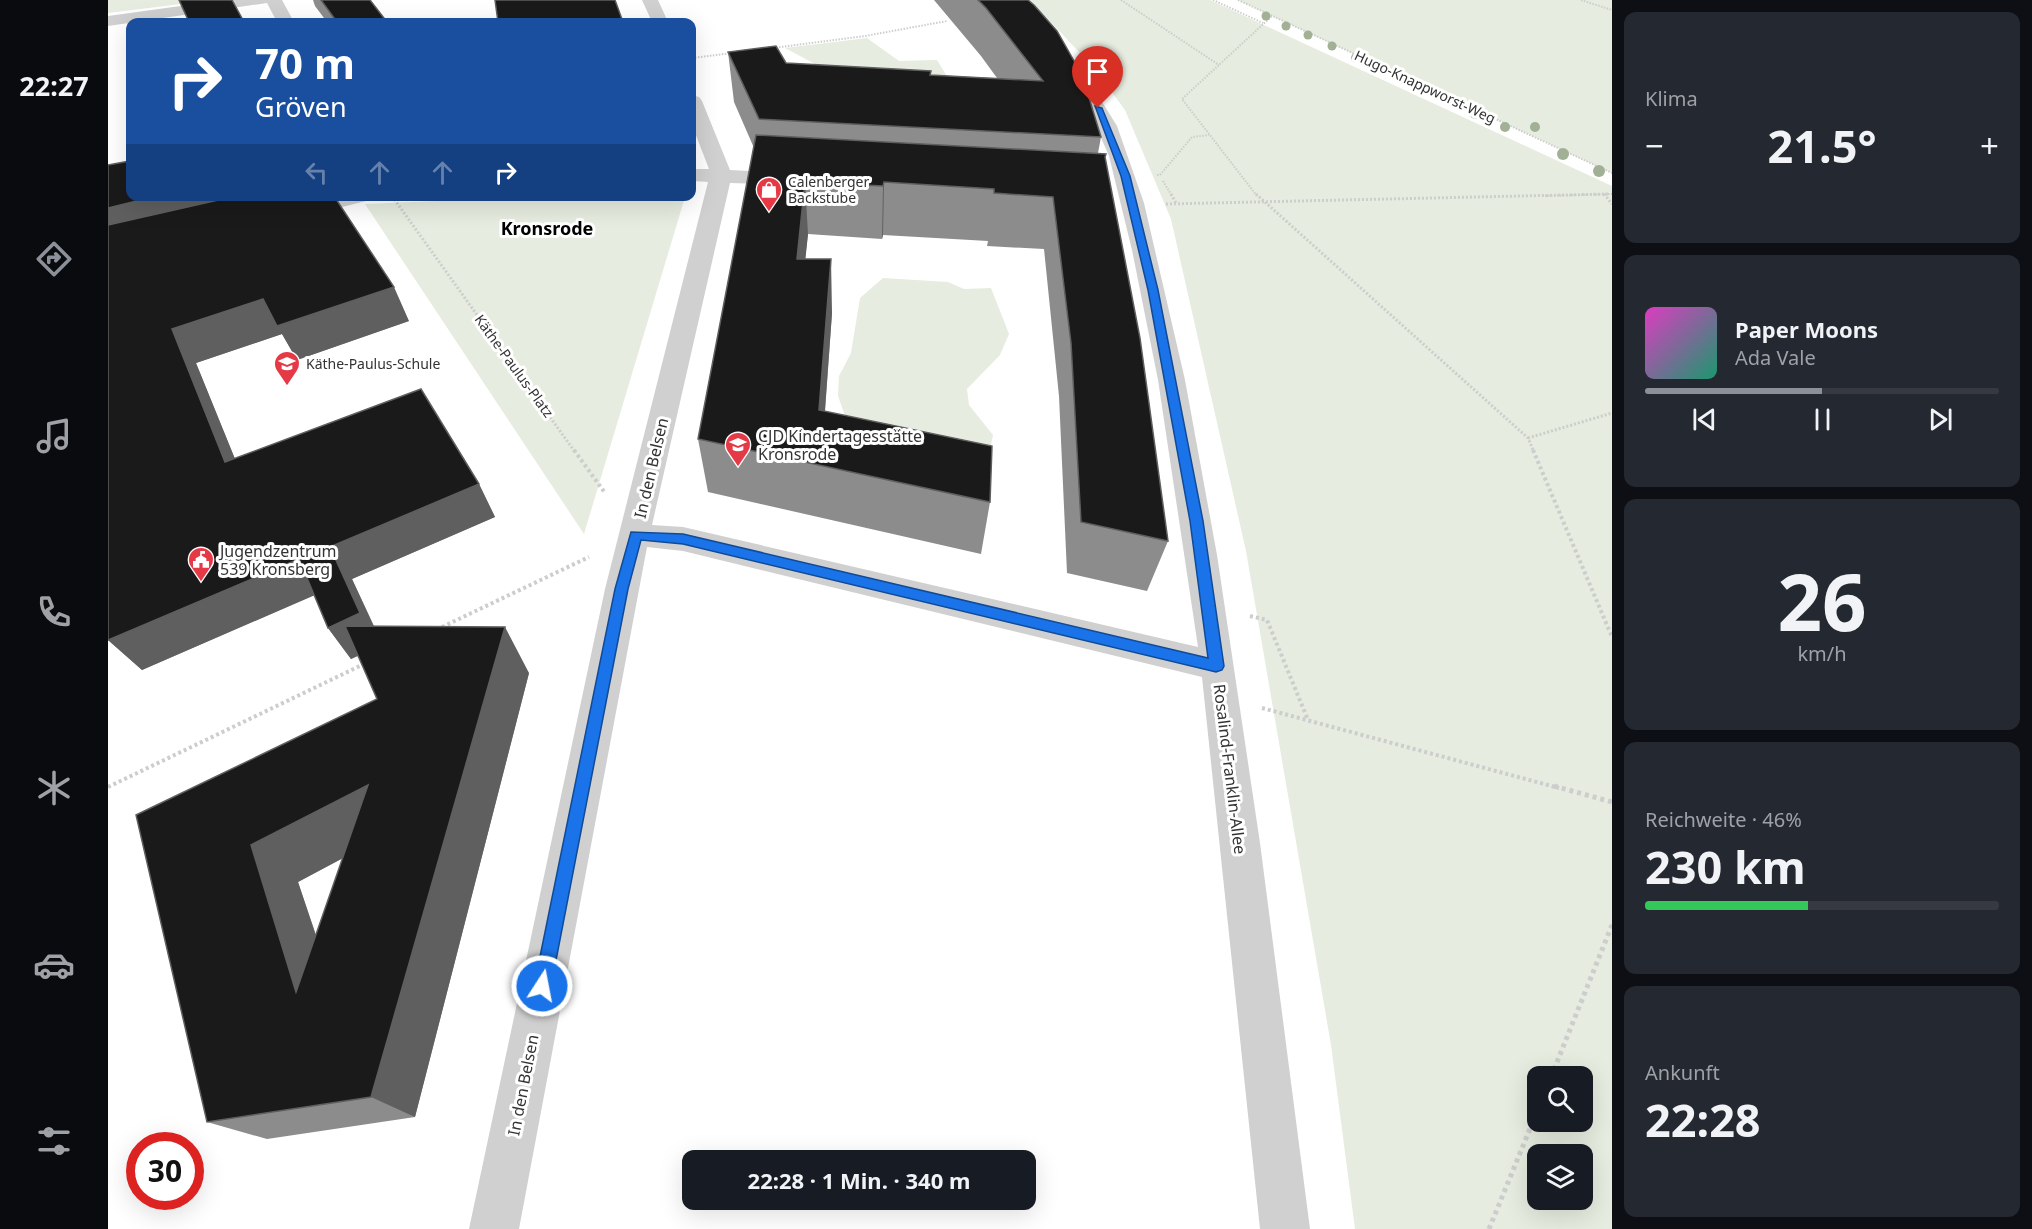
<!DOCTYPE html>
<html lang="de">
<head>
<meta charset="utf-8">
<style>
  :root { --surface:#171b24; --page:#242831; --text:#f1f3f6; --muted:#9ea1a6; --line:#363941; --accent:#8c9099 }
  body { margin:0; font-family:"Noto Sans",sans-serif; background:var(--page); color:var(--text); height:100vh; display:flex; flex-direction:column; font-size:22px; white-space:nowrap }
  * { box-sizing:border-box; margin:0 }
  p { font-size:20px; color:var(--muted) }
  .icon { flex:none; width:33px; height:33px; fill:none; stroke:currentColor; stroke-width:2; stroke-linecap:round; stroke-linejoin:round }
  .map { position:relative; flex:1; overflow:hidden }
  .sheet { display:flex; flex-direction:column; gap:12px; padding:12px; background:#0d0f14; width:420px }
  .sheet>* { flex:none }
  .guide { position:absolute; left:18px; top:18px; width:570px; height:183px; border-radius:12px; box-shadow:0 6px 24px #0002; background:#1a4fa0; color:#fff; overflow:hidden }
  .controls { position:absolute; left:1419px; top:1066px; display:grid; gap:12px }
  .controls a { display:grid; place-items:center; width:66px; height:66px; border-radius:12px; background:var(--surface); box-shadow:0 6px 24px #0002; font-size:30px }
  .speed { position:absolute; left:18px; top:1132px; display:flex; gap:12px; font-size:30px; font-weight:700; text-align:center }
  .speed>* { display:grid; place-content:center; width:78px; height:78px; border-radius:50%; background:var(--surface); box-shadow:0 6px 24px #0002; line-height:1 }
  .speed .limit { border:9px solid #d22; background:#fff; color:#111 }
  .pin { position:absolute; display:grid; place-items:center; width:51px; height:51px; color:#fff; margin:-62px -26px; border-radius:50% 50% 50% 0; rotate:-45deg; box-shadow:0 0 6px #0007 }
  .pin .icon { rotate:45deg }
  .me { position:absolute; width:66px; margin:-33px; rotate:11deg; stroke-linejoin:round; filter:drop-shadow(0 0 4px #0008) }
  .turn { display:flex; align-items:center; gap:21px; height:126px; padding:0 30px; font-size:27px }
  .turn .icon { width:78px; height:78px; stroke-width:2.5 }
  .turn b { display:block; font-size:42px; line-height:51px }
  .lanes { display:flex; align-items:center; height:57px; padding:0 30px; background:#0003; justify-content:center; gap:30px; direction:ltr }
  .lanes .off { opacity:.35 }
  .big { font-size:45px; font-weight:700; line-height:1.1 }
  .sheet .tile { flex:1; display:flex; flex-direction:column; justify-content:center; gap:9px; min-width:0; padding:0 21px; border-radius:12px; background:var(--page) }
  .sheet .dial { align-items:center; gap:0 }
  .dial b { font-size:78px; line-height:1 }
  .song { display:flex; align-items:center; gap:18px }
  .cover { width:72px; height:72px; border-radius:9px; background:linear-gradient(135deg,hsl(310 70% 55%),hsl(160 70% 35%)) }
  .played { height:6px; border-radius:3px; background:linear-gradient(90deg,var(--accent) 50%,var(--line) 50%) }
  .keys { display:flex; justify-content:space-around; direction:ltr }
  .heat { display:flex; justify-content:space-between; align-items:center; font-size:33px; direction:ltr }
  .charge { height:9px; border-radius:4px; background:linear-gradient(90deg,#34c759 46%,var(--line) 0) }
  .trip { position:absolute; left:574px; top:1150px; width:354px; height:60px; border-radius:12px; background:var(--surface); box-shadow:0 6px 24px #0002; font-weight:700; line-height:60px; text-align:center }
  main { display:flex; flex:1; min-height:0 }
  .tabs { display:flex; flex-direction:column; width:108px; justify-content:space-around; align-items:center; background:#090b0e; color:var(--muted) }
  .tabs .icon { width:42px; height:42px }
  .tabs .on { color:var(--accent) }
  .tabs b { font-size:27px; color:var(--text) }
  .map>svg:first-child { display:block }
  .green { fill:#e6ecdf; fill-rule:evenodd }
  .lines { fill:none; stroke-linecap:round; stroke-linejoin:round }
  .path-far3 { stroke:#cdcdcd; stroke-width:2; stroke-dasharray:1.5 1.5; stroke-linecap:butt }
  .path-far2 { stroke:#cdcdcd; stroke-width:3; stroke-dasharray:2 2; stroke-linecap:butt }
  .path-far1 { stroke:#cdcdcd; stroke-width:4; stroke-dasharray:3 3; stroke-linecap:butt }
  .path { stroke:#cdcdcd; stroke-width:5; stroke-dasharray:4 4; stroke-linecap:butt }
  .minor { fill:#d0d0d0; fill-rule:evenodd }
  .tree { fill:#a2b095 }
  .wall { fill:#8c8c8c; fill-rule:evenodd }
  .shaded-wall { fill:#5f5f5f }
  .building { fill:#1a1a1a; stroke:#5f5f5f; stroke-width:1.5; fill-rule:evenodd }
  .route { fill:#1a73e8; stroke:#114b97; stroke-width:1.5 }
  .labels { text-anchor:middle; stroke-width:6; stroke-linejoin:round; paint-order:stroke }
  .far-street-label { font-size:14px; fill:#333; stroke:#fff }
  .far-poi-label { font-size:14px; fill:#333; stroke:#fff; text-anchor:start }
  .poi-label { font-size:16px; fill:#333; stroke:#fff; text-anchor:start }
  .street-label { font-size:16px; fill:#333; stroke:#fff }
  .far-district-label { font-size:18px; font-weight:bold; fill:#000; stroke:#fff }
</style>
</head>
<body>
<main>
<nav class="tabs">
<b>22:27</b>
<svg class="icon on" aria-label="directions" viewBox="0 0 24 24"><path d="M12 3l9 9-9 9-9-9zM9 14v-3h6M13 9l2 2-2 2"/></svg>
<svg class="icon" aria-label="music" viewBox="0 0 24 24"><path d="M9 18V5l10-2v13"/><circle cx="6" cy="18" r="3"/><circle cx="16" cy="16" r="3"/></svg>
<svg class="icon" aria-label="phone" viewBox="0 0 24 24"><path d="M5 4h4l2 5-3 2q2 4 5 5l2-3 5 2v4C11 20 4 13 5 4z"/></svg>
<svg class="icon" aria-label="climate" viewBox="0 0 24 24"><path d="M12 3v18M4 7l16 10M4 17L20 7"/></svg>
<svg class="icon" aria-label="car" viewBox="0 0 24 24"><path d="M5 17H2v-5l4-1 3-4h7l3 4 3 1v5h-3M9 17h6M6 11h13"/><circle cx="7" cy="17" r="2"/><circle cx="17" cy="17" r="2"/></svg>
<svg class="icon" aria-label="filters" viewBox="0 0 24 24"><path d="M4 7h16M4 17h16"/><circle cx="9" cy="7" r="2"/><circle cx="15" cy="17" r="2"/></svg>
</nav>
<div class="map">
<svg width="1504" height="1229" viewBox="0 0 1504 1229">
  <rect width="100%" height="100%" fill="#fff"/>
  <path class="green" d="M0 0H105L0 13Z
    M913 0H1102L1504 186V1229H1247L1223 1045 1138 551 1063 219 1017 110 987 69 939 18ZM1430 1077H1474V1122H1430ZM1430 1155H1474V1200H1430Z
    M1130 0H1504V173L1164 16Z
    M759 38 791 61 829 60 855 103 716 89 707 64 677 48Z
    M428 197H577L476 534 257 204Z
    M775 278 840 282 856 289 883 288 901 334 892 355 859 389 861 405 885 435 882 450 739 421 730 396 731 376 743 353 752 298Z"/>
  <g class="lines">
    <path class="path-far3" d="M1013 0 1111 65
      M1105 0 1155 23
      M1130 0 1504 173
      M1473 0 1504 10
      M665 48 757 36 839 21
      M584 58 624 53
      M1049 175H1052L1084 137 1101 135
      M1055 181 1064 196
      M1149 196 1074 99 1164 16
      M1434 196 1504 194"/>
    <path class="path-far2" d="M1063 194 1068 203
      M1148 194 1420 438 1426 452
      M1496 194 1504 204
      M284 196 467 452
      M1058 204 1501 194
      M1420 438 1504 413"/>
    <path class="path-far1" d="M466 450 497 493
      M1425 450 1504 637
      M1142 616 1159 620 1200 720
      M334 627 481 557
      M1154 708 1451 788
      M0 787 256 664"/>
    <path class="path" d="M1446 786 1504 802
      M1443 1077 1504 925
      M1381 1229 1430 1109"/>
    <path class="minor" d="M116 0H174L186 22H169L159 3 0 26V16Z
      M534 0H550L560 22H544Z
      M882 0H901L913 9 945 37 973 68 1009 126 1036 203 1077 380 1109 555 1152 843 1202 1229H1152L1094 677 575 551 539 547 411 1229H361L497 589 600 182 584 181V169H601L584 125V95L591 97 594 101 622 170 684 173 692 174 695 179 692 184 684 185 622 183 544 525 575 527 1090 647 1050 380 1024 250 1001 156 980 108 960 76 932 44Z
      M222 196H261L258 201 186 219 178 217 175 212 178 207Z"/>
  </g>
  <g class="tree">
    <circle cx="1158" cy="16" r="4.5"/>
    <circle cx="1178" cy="26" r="4.5"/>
    <circle cx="1200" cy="35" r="4.5"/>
    <circle cx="1224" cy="46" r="4.5"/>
    <circle cx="1248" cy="58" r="5"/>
    <circle cx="1272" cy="68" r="5"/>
    <circle cx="1296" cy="80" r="5"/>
    <circle cx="1321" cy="91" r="5"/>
    <circle cx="1339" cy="100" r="5"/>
    <circle cx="1367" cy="114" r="5"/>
    <circle cx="1397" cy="127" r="5"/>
    <circle cx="1427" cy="127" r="5"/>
    <circle cx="1455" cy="154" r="6"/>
    <circle cx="1491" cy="171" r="6"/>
  </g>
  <path class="wall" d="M205 0H262L279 22H219L207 6Z
    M826 0H920L993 137 990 153 997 160 1060 541 1039 591 959 573 951 396 936 249 879 246 880 241 775 235 774 239 700 234 697 259 724 313 717 412 882 502 873 554 600 492 590 439 646 148 626 102 620 52 678 63 823 75 889 78 873 56Z
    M0 165 301 321 189 360 174 334 88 363 127 459 371 484 387 517 244 579 266 626 421 673 307 1117 159 1139 99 1122 28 815 269 699 250 656 243 659 220 628 206 595 34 670 0 640ZM235 858 208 935 190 882Z"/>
  <path class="shaded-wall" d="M697 182 700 234 692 312 689 259Z
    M776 182 775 235 774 239 775 186Z
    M49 196H208L0 247V208Z
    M723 259 724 313 713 463 711 410Z
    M286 287 301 321 189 360 174 334 88 363 142 496 117 462 64 329 155 299Z
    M371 484 387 517 244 579 274 644 243 659 220 628 222 547Z
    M191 559 214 592 34 670 0 640Z
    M397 627 421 673 307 1117 263 1097Z
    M260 785 297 825 190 882 236 1020 188 992 143 845Z"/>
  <path class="building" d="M71 0H124L136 22H81Z
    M213 0H262L279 22H229Z
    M387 0H507L515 22H390Z
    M870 0H920L926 5 949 31 974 75 993 137 651 119 620 52 668 46 678 63 823 71 822 75 935 81 878 8Z
    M648 135 998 154 997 157 1032 338 1060 541 973 522 963 343 945 197 886 193V189L776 182 775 186 697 182 689 259H723L711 410 884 446 882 502 590 439Z
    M22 161V196H49L0 208V165Z
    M128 196H226L286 287 169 326 155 299 64 329 117 462 313 389 371 484 222 547 252 613 220 628 191 559 0 640V225Z
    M237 626 397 627 263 1097 99 1122 28 815 269 699ZM260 785 188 992 143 845Z"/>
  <path class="route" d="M987 106 994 108 1022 176 1050 290 1095 521 1116 666 1114 670 1108 672 575 544 533 540 520 589 443 986 441 993 434 995 428 993 426 986 507 589 523 532 575 534 1100 658 1082 521 1040 290 1013 176Z"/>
  <defs>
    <symbol id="shop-pin" viewBox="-11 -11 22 30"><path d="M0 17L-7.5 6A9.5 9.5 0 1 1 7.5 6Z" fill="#e63946" stroke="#fff"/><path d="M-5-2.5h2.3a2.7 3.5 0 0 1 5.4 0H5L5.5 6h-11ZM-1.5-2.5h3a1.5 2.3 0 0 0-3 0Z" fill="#fff"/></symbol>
    <symbol id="school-pin" viewBox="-11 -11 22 30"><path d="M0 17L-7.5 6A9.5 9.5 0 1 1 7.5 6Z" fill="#e63946" stroke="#fff"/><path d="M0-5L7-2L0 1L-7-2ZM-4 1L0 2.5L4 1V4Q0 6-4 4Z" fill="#fff"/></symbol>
    <symbol id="civic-pin" viewBox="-11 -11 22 30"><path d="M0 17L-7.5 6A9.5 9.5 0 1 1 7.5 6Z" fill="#e63946" stroke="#fff"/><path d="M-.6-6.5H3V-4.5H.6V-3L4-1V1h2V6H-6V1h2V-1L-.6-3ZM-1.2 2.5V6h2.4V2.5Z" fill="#fff"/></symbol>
  </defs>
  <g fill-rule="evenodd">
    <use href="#shop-pin" x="646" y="175" width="30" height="40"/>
    <use href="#school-pin" x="164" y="349" width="30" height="40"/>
    <use href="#school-pin" x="615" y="430" width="30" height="40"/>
    <use href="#civic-pin" x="78" y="545" width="30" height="40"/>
  </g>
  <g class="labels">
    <g class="far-street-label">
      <text transform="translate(1317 87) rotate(25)" y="5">Hugo-Knappworst-Weg</text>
      <text transform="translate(406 366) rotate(54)" y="5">Käthe-Paulus-Platz</text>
    </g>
    <g class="far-poi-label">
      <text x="680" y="187">Calenberger<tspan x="680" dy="16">Backstube</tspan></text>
      <text x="198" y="369">Käthe-Paulus-Schule</text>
    </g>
    <g class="poi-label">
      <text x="650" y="442">CJD Kindertagesstätte<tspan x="650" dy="18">Kronsrode</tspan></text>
      <text x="112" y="557">Jugendzentrum<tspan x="112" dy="18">539 Kronsberg</tspan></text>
    </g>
    <g class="street-label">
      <text transform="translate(543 468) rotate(-77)" y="6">In den Belsen</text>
      <text transform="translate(1122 769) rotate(83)" y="6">Rosalind-Franklin-Allee</text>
      <text transform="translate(415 1085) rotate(-79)" y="6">In den Belsen</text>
    </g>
    <g class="far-district-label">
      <text x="439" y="235">Kronsrode</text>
    </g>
  </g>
</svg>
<div class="controls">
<a><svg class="icon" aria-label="search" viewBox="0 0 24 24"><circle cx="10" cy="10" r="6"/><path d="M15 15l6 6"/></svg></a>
<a><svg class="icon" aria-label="layers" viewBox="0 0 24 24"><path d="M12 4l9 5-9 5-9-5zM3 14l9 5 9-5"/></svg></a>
</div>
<div class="speed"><div class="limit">30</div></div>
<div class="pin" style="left:990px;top:108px;background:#d93025"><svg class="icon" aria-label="arrive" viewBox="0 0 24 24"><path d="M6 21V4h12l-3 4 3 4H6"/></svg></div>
<svg class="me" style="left:434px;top:986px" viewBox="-20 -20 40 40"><circle r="17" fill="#1a73e8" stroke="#fff" stroke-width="3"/><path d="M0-11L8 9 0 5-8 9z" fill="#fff"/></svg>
<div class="trip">22:28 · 1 Min. · 340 m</div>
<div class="guide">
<div class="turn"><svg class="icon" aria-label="right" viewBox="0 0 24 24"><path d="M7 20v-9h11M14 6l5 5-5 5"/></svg><div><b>70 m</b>Gröven</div></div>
<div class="lanes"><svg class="icon off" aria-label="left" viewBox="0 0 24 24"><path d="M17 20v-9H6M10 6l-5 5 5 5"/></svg><svg class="icon off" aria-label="ahead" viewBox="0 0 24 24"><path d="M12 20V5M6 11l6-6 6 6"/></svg><svg class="icon off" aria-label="ahead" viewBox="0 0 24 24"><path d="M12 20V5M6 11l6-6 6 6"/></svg><svg class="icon" aria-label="right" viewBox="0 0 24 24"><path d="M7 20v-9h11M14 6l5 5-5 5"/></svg></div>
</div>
</div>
<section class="sheet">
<div class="tile"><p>Klima</p>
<div class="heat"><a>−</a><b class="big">21.5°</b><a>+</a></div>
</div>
<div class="tile">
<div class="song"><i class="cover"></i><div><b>Paper Moons</b><p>Ada Vale</p></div></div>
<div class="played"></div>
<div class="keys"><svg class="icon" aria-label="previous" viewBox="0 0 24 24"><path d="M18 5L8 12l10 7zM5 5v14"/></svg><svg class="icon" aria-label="pause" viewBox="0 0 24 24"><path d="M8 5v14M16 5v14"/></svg><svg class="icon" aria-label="next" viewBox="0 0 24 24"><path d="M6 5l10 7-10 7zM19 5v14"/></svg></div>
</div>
<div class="tile dial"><b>26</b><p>km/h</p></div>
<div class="tile"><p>Reichweite · 46%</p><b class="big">230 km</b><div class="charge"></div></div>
<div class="tile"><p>Ankunft</p><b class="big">22:28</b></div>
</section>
</main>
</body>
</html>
